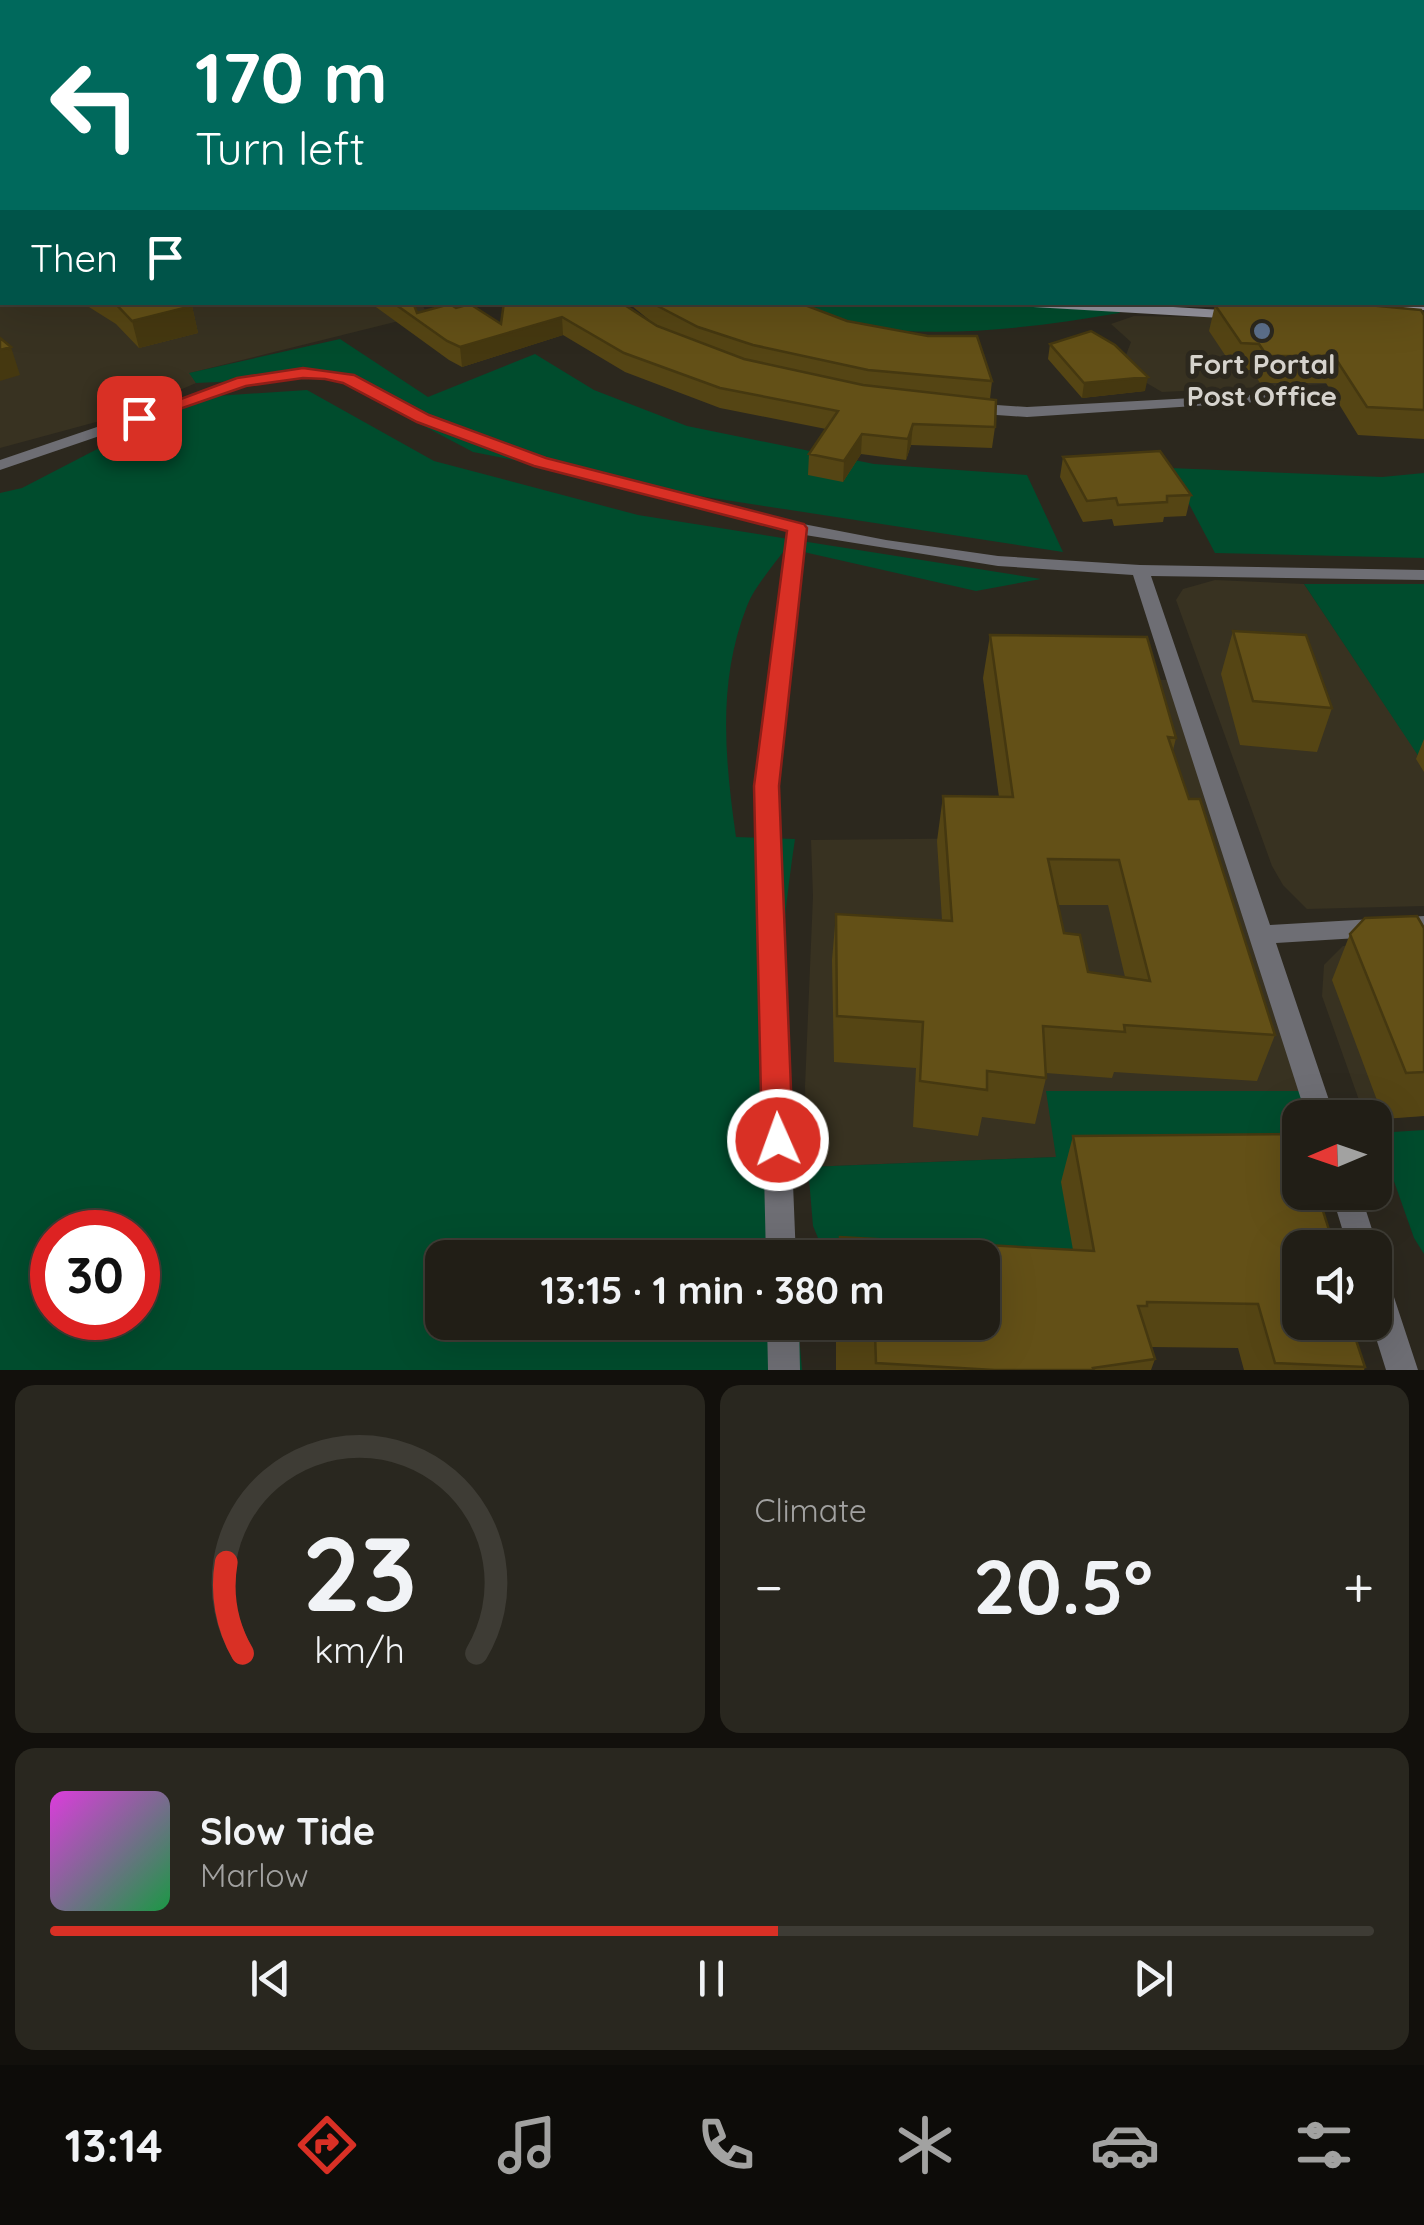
<!DOCTYPE html>
<html lang="en">
<head>
<meta charset="utf-8">
<style>
  :root { --surface:#211e16; --page:#29271f; --text:#f1f3f6; --muted:#a2a2a1; --line:#3e3c35; --accent:#d93025 }
  body { margin:0; font-family:Quicksand,sans-serif; background:var(--page); color:var(--text); height:100vh; display:flex; flex-direction:column; font-size:38px; white-space:nowrap }
  * { box-sizing:border-box; margin:0 }
  p { font-size:32px; color:var(--muted) }
  .icon { flex:none; width:55px; height:55px; fill:none; stroke:currentColor; stroke-width:2; stroke-linecap:round; stroke-linejoin:round }
  .map { position:relative; height:1370px; overflow:hidden }
  .drawer { display:flex; flex-direction:column; gap:15px; padding:15px; background:#12100c; flex:1 }
  .drawer>* { flex:none }
  .banner { position:absolute; left:0px; top:0px; width:1425px; height:305px; box-shadow:0 10px 40px #0002,0 0 0 2px var(--line); background:#00695c; color:#fff; overflow:hidden }
  .needle { width:65px; rotate:268deg }
  .controls { position:absolute; left:1282px; top:1100px; display:grid; gap:20px }
  .controls a { display:grid; place-items:center; width:110px; height:110px; border-radius:20px; background:var(--surface); box-shadow:0 10px 40px #0002,0 0 0 2px var(--line); font-size:50px }
  .speed { position:absolute; left:30px; top:1210px; display:flex; gap:20px; font-size:50px; font-weight:700; text-align:center }
  .speed>* { display:grid; place-content:center; width:130px; height:130px; border-radius:50%; background:var(--surface); box-shadow:0 10px 40px #0002,0 0 0 2px var(--line); line-height:1 }
  .speed .limit { border:15px solid #d22; background:#fff; color:#111 }
  .pin { position:absolute; display:grid; place-items:center; width:85px; height:85px; color:#fff; margin:-42px; border-radius:20px; box-shadow:0 5px 15px #0006 }
  .me { position:absolute; width:110px; margin:-55px; rotate:358deg; stroke-linejoin:round; filter:drop-shadow(0 0 8px #0008) }
  .turn { display:flex; align-items:center; gap:35px; height:210px; padding:0 30px; font-size:45px }
  .turn .icon { width:130px; height:130px; stroke-width:2.5 }
  .turn b { display:block; font-size:70px; line-height:85px }
  .then { display:flex; align-items:center; height:95px; padding:0 30px; background:#0003; gap:20px; font-size:38px }
  .big { font-size:75px; font-weight:800; line-height:1.1 }
  .drawer .widget { flex:1; display:flex; flex-direction:column; justify-content:center; gap:15px; min-width:0; padding:0 35px; border-radius:20px; background:var(--page) }
  .drawer .dial { align-items:center; gap:0 }
  .dial svg { height:260px; overflow:visible; fill:none; stroke:var(--line); stroke-width:7; stroke-linecap:round; text-anchor:middle }
  .dial text { fill:var(--text); stroke:none }
  .song { display:flex; align-items:center; gap:30px }
  .cover { width:120px; height:120px; border-radius:15px; background:linear-gradient(135deg,hsl(300 70% 55%),hsl(140 70% 35%)) }
  .played { height:10px; border-radius:5px; background:linear-gradient(90deg,var(--accent) 55%,var(--line) 55%) }
  .keys { display:flex; justify-content:space-around; direction:ltr }
  .heat { display:flex; justify-content:space-between; align-items:center; font-size:55px; direction:ltr }
  .drawer .tiles { flex:1; display:grid; gap:15px; grid-template-columns:1fr 1fr }
  .widget:last-child { grid-column:span 2 }
  .trip { position:absolute; left:425px; top:1240px; width:575px; height:100px; border-radius:20px; background:var(--surface); box-shadow:0 10px 40px #0002,0 0 0 2px var(--line); font-weight:800; line-height:100px; text-align:center }
  .menu { display:flex; height:160px; justify-content:space-around; align-items:center; background:#0d0c09; color:var(--muted) }
  .menu .icon { width:70px; height:70px }
  .menu .current { color:var(--accent) }
  .menu b { font-size:45px; color:var(--text) }
  .map>svg:first-child { display:block }
  .built { fill:#383221 }
  .green { fill:#004c2d; fill-rule:evenodd }
  .lines { fill:none; stroke-linecap:round; stroke-linejoin:round }
  .minor { fill:#6e6e74; fill-rule:evenodd }
  .secondary { fill:#96959e; fill-rule:evenodd }
  .trunk { fill:#c2c2ce; fill-rule:evenodd }
  .wall { fill:#554514; fill-rule:evenodd }
  .shaded-wall { fill:#453810 }
  .building { fill:#635017; stroke:#453810; stroke-width:2.5; fill-rule:evenodd }
  .route { fill:#d93025; stroke:#8d1f18; stroke-width:2.5 }
  .service-dot { fill:#5c6f8a; stroke:#2c281e; stroke-width:4 }
  .labels { text-anchor:middle; stroke-width:10; stroke-linejoin:round; paint-order:stroke }
  .far-poi-label { font-size:28px; font-weight:bold; fill:#d6d3cd; stroke:#2c281e }
</style>
</head>
<body>
<div class="map">
<svg width="1424" height="1370" viewBox="0 0 1424 1370">
  <rect width="100%" height="100%" fill="#2c281e"/>
  <path class="built" d="M0 243 2 302H421L427 314 190 373 196 383 122 415 0 448Z
    M1134 316 1267 318 1364 382 1162 392 1121 368 1131 342 1111 324Z
    M1215 580 1304 584 1419 756H1424V906L1307 909 1283 885 1272 866 1176 600 1183 589Z
    M983 678 1172 680 1305 1091H1047L1057 1157 808 1167 805 1087 813 896 811 840 1005 838Z
    M1394 943 1424 1116 1375 1119 1365 1117 1322 996 1324 965 1343 946Z"/>
  <path class="green" d="M385 0H1117L378 2Z
    M1041 302 1126 307 1119 313C1035 328 945 338 860 327 833 323 805 310 779 303Z
    M340 339 428 397 535 354 594 390 687 426 874 464 1027 475 1063 552 680 493 473 452 331 377 196 383 189 373Z
    M307 390 434 461 638 515 1041 579 976 591 786 548C773 566 755 586 747 606 717 682 725 759 736 837L795 839C775 974 767 1122 781 1257L442 1258V1322L798 1323 802 1370H0V493L22 488 190 401 216 396ZM52 1232H138V1318H52Z
    M1170 468 1382 477 1424 473V558L1215 553Z
    M1304 584H1424V756L1419 757Z
    M1046 1091H1305L1312 1117 1300 1118V1179L1078 1282 982 1258 826 1257 813 1226 808 1167 1056 1157Z
    M1424 1130V1254L1414 1238 1377 1133Z"/>
  <g class="lines">
    <path class="minor" d="M0 72H2V78H0Z
      M1422 126H1424V132H1422Z
      M0 229 2 230V237H0Z
      M303 369 353 376 428 415 546 459 798 523 886 540 998 556 1140 565 1424 570V580L1151 576 1270 925 1424 916V934L1276 943 1335 1118H1307L1133 575 998 566 805 535 777 786 796 1258H766L755 786 788 531 534 465 418 421 343 382 325 378 303 377 246 386 0 470V460L238 379Z
      M1266 394 1271 395V401L1027 417 968 413 960 408 968 403 1027 407Z
      M1331 1192H1360L1378 1248 1375 1255V1248H1348Z
      M1375 1271 1386 1275 1390 1285 1418 1370H1386L1371 1322H1375Z
      M767 1322H799L800 1370H768Z"/>
    <path class="secondary" d="M0 93H2V99H0Z
      M1009 302H1092L1238 311 1245 315 1238 319 1015 306Z
      M1424 302V310L1377 314 1370 310 1377 306Z"/>
    <path class="trunk" d="M1392 0H1403L1404 2H1393Z
      M1422 22H1424V31H1422Z"/>
  </g>
  <path class="wall" d="M1105 0H1290L1289 2H1104Z
    M2 149V189L0 185V150Z
    M81 302H187L192 306 198 333 139 348 116 324Z
    M369 302H413L417 313 456 308 501 324 504 302 657 326 667 330 653 323 627 302H797L992 381 990 399 995 427 992 448 911 445 906 460 861 454 843 482 808 475 809 454 826 429 720 408 625 372 563 335 462 367 449 360Z
    M1240 302H1336L1424 315V439L1358 435 1326 383H1260L1252 370H1235L1209 331 1215 305H1240Z
    M1050 344 1145 391 1082 398 1048 359Z
    M1063 457 1191 495 1186 516 1164 517 1163 522 1114 526 1112 519 1083 522 1060 477Z
    M1233 631 1332 708 1317 752 1240 745 1221 674Z
    M990 635 1176 738 1173 750 1189 799 1275 1035 1257 1081 1114 1072 1112 1078 1046 1073V1078L1035 1124 982 1117 978 1136 913 1127 916 1068 834 1062 832 960 836 914 942 920 937 841 943 796 999 797 983 678ZM1058 905H1108L1125 977 1088 972 1064 933Z
    M1424 739V772L1416 759Z
    M1424 928V1116L1384 1119 1332 980 1350 934Z
    M1073 1136 1331 1236 1325 1248H1300L1365 1367 1364 1370H1244L1238 1348 1151 1347 1155 1359 1151 1370H836V1322H982L1073 1250 1061 1182Z"/>
  <path class="shaded-wall" d="M0 46H2V61H0Z
    M192 306 198 333 139 348 132 321Z
    M562 317 563 335 462 367 460 347Z
    M11 347 20 375 0 381V350Z
    M1148 377 1145 391 1082 398 1084 383Z
    M913 424 911 445 906 460 908 439Z
    M862 434 861 454 843 482 844 461Z"/>
  <path class="building" d="M105 0H183L184 2H96Z
    M1121 0H1285L1281 2H1124Z
    M0 18H2V46H0Z
    M2 149V171L0 168V150Z
    M114 302H187L192 306 132 321Z
    M392 302H413L417 313 450 304 456 308 470 304 501 324 504 302H620L657 326 744 359 863 385 996 400 995 427 913 424 908 439 862 434 844 461 809 454 838 411 720 388 624 353 562 317 460 347 447 341Z
    M650 302H797L847 321 928 336H977L992 381 868 370 753 345 698 327Z
    M1243 302H1336L1421 310 1424 315V410L1367 407 1334 356H1267L1259 344 1241 343 1215 305 1245 304Z
    M1091 331 1115 345 1148 377 1084 383 1050 344Z
    M0 338 11 347 0 350Z
    M1160 451 1191 495 1167 496V502L1118 505 1116 498 1087 501 1063 457Z
    M1233 631 1306 635 1332 708 1253 701Z
    M990 635 1147 637 1176 738 1168 737 1189 799H1200L1275 1035 1124 1025 1125 1032 1043 1026 1046 1078 987 1071V1090L920 1081 923 1022 837 1016 836 914 952 921 943 796 1013 797ZM1048 859 1119 860 1150 981 1088 972 1080 935 1064 933Z
    M1417 916 1424 928V1072L1406 1073 1350 934 1365 918Z
    M1298 1134 1300 1141V1192H1317L1331 1236H1320L1324 1248H1300V1322H1350L1365 1367 1275 1363 1258 1304 1147 1302V1306H1138L1155 1359 1093 1368 1094 1370H994L876 1363 875 1334 841 1331V1322H982V1258H840V1237L1094 1251 1073 1136Z"/>
  <path class="route" d="M303 368 354 375 429 415 546 458 804 524 807 528 779 786 793 1140 789 1150 778 1154 766 1150 762 1140 754 786 787 531 534 466 417 422 343 383 325 379 303 378 246 386 145 421 130 418 237 378Z"/>
  <circle class="service-dot" cx="1262" cy="331" r="10"/>
  <g class="labels">
    <g class="far-poi-label">
      <text x="1262" y="374">Fort Portal<tspan x="1262" dy="32">Post Office</tspan></text>
    </g>
  </g>
</svg>
<div class="controls">
<a><svg class="needle" viewBox="-14 -14 28 28"><path d="M0-13l5 13h-10z" fill="#e53935"/><path d="M0 13l5-13h-10z" fill="#a2a2a1"/></svg></a>
<a><svg class="icon" aria-label="sound" viewBox="0 0 24 24"><path d="M4 9h4l5-4v14l-5-4H4zM17 9q2 3 0 6"/></svg></a>
</div>
<div class="speed"><div class="limit">30</div></div>
<div class="pin" style="left:139px;top:418px;background:#d93025"><svg class="icon" aria-label="arrive" viewBox="0 0 24 24"><path d="M6 21V4h12l-3 4 3 4H6"/></svg></div>
<svg class="me" style="left:778px;top:1140px" viewBox="-20 -20 40 40"><circle r="17" fill="#d93025" stroke="#fff" stroke-width="3"/><path d="M0-11L8 9 0 5-8 9z" fill="#fff"/></svg>
<div class="trip">13:15 · 1 min · 380 m</div>
<div class="banner">
<div class="turn"><svg class="icon" aria-label="left" viewBox="0 0 24 24"><path d="M17 20v-9H6M10 6l-5 5 5 5"/></svg><div><b>170 m</b>Turn left</div></div>
<div class="then">Then<svg class="icon" aria-label="arrive" viewBox="0 0 24 24"><path d="M6 21V4h12l-3 4 3 4H6"/></svg></div>
</div>
</div>
<section class="drawer">
<div class="tiles">
<div class="widget dial"><svg viewBox="0 0 100 80">
<path d="M14 69A42 42 0 1 1 86 69"/>
<path d="M14 69A42 42 0 0 1 9 41" stroke="#d93025"/>
<text x="50" y="56" font-size="32" font-weight="700">23</text>
<text x="50" y="72" font-size="11">km/h</text>
</svg></div>
<div class="widget"><p>Climate</p>
<div class="heat"><a>−</a><b class="big">20.5°</b><a>+</a></div>
</div>
<div class="widget">
<div class="song"><i class="cover"></i><div><b>Slow Tide</b><p>Marlow</p></div></div>
<div class="played"></div>
<div class="keys"><svg class="icon" aria-label="previous" viewBox="0 0 24 24"><path d="M18 5L8 12l10 7zM5 5v14"/></svg><svg class="icon" aria-label="pause" viewBox="0 0 24 24"><path d="M8 5v14M16 5v14"/></svg><svg class="icon" aria-label="next" viewBox="0 0 24 24"><path d="M6 5l10 7-10 7zM19 5v14"/></svg></div>
</div>
</div>
</section>
<nav class="menu">
<b>13:14</b>
<svg class="icon current" aria-label="directions" viewBox="0 0 24 24"><path d="M12 3l9 9-9 9-9-9zM9 14v-3h6M13 9l2 2-2 2"/></svg>
<svg class="icon" aria-label="music" viewBox="0 0 24 24"><path d="M9 18V5l10-2v13"/><circle cx="6" cy="18" r="3"/><circle cx="16" cy="16" r="3"/></svg>
<svg class="icon" aria-label="phone" viewBox="0 0 24 24"><path d="M5 4h4l2 5-3 2q2 4 5 5l2-3 5 2v4C11 20 4 13 5 4z"/></svg>
<svg class="icon" aria-label="climate" viewBox="0 0 24 24"><path d="M12 3v18M4 7l16 10M4 17L20 7"/></svg>
<svg class="icon" aria-label="car" viewBox="0 0 24 24"><path d="M5 17H2v-5l4-1 3-4h7l3 4 3 1v5h-3M9 17h6M6 11h13"/><circle cx="7" cy="17" r="2"/><circle cx="17" cy="17" r="2"/></svg>
<svg class="icon" aria-label="filters" viewBox="0 0 24 24"><path d="M4 7h16M4 17h16"/><circle cx="9" cy="7" r="2"/><circle cx="15" cy="17" r="2"/></svg>
</nav>
</body>
</html>
